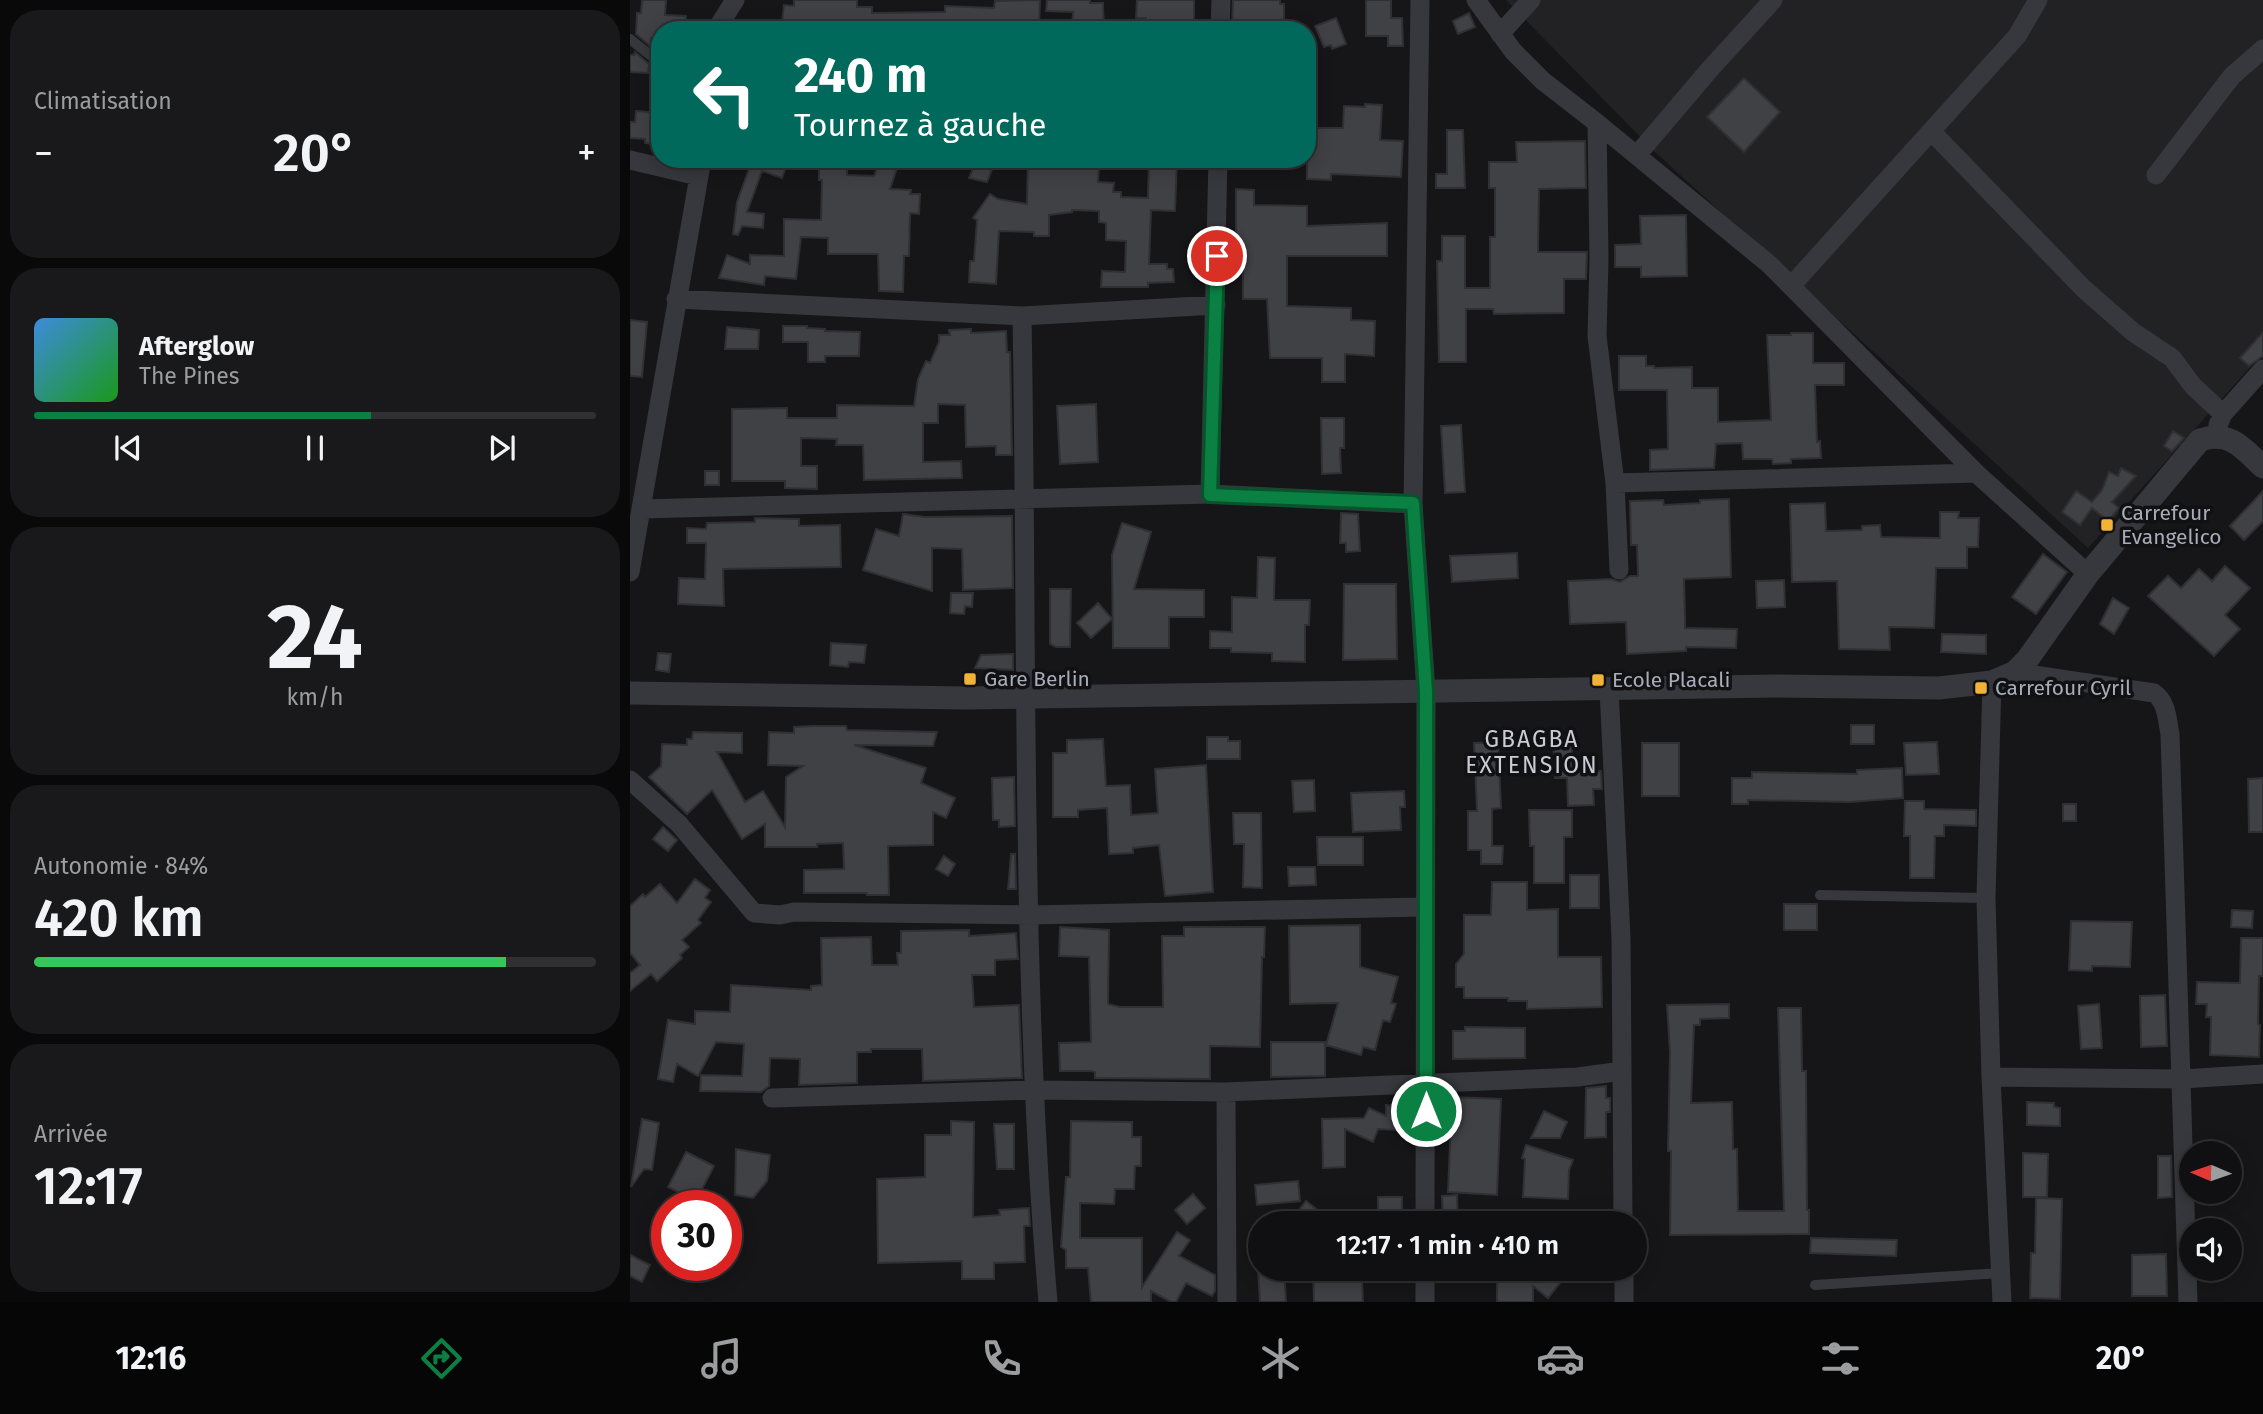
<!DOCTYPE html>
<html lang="fr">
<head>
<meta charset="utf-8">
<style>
  :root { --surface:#101012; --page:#19191b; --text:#f1f3f6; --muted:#9c9d9f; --line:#303032; --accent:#0b8043 }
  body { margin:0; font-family:"Fira Sans",sans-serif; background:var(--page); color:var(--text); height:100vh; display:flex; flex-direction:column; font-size:26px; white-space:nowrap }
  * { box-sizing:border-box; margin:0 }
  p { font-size:23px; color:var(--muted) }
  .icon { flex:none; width:38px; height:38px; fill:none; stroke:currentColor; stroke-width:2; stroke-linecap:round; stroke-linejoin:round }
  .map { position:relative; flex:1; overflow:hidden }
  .panel { display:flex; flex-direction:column; gap:10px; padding:10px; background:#09090a; width:630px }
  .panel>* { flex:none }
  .top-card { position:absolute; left:21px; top:21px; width:665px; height:147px; border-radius:28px; box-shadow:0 4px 18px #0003,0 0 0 2px var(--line); background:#00695c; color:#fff; overflow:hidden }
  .needle { width:46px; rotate:272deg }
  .fabs { position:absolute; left:1549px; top:1141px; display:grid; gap:14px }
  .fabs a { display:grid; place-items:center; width:63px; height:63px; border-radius:50%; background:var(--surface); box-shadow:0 4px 18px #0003,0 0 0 2px var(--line); font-size:35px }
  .speed { position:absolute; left:21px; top:1190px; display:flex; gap:14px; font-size:35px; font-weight:700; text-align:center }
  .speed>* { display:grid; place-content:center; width:91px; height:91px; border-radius:50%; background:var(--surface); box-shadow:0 4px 18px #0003,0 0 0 2px var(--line); line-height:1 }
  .speed .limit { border:10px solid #d22; background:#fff; color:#111 }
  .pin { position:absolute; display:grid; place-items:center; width:60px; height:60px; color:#fff; margin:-30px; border:4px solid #fff; border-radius:50%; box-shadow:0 2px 7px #0007 }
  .me { position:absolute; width:77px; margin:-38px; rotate:0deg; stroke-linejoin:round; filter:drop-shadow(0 0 5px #0008) }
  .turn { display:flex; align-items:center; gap:24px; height:147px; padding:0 28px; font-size:32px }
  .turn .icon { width:91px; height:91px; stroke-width:2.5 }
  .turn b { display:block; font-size:49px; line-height:60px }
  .big { font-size:52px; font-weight:600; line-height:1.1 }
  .panel .widget { flex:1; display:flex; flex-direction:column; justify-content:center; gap:10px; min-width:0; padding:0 24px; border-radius:28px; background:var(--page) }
  .panel .dial { align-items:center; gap:0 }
  .dial b { font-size:91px; line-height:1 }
  .song { display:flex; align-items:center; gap:21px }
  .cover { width:84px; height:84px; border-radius:10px; background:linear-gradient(135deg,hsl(210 70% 55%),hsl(120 70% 35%)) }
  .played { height:7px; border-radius:4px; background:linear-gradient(90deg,var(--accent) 60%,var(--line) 60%) }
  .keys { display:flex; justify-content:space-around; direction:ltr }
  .heat { display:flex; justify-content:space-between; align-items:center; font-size:38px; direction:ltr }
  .charge { height:10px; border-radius:5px; background:linear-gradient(90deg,#34c759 84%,var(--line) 0) }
  .trip { position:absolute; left:618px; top:1211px; width:399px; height:70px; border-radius:35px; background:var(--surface); box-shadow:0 4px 18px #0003,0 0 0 2px var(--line); font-weight:600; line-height:70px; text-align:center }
  .tab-bar { display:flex; height:112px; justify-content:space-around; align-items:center; background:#060607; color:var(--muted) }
  .tab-bar .icon { width:49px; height:49px }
  .tab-bar .selected { color:var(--accent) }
  .tab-bar b { font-size:32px; color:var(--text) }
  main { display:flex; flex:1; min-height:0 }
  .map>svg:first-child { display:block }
  .built { fill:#222225 }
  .building { fill:#404145; stroke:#303034; stroke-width:2 }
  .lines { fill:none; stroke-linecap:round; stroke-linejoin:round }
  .service { stroke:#37383d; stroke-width:10 }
  .minor { stroke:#37383d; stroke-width:19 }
  .tertiary { stroke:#37383d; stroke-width:23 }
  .route-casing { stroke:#07532c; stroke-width:18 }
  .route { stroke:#0b8043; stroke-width:12 }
  .poi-dot { fill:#f0b335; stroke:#111113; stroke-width:2.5 }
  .labels { text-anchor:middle; stroke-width:7; stroke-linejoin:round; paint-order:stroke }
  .poi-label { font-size:21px; fill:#a8acb8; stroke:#111113; text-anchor:start }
  .neighbourhood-label { font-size:23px; letter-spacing:2px; fill:#c9ccd4; stroke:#111113 }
</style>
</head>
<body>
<main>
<section class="panel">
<div class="widget"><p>Climatisation</p>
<div class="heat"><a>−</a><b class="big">20°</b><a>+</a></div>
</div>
<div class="widget">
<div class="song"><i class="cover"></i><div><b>Afterglow</b><p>The Pines</p></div></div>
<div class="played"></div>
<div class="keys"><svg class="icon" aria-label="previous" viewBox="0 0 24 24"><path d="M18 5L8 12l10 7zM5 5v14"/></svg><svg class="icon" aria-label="pause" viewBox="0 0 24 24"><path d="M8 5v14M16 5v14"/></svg><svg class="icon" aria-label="next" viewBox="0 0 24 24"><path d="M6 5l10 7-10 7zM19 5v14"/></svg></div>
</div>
<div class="widget dial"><b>24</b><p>km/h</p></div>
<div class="widget"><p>Autonomie · 84%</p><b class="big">420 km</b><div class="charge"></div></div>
<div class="widget"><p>Arrivée</p><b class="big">12:17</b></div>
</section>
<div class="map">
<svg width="1633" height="1302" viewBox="0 0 1633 1302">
  <rect width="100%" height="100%" fill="#161618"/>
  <path class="built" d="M876 0H1633V353L1458 548 1024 151Z"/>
  <path class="building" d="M12 0H36L35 15 56 16 55 30H30V39L21 38 20 46 6 34 7 13H11Z
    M164 0H227V7H242V13L315 12V6L364 8 365 1 410 0 409 30H151L154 5 164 6Z
    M417 0H460V3H473L474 30H442L443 12 416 11Z
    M507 0H564V30H516V18H506Z
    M603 0H650V4H654V28H602Z
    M736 0H761V18H772L773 46H758V36H736Z
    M839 13 845 27 828 34 823 21Z
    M706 18 716 44 702 49 701 45 694 47 685 26Z
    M5 52 19 64 18 73 0 72V55H4Z
    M1114 78 1150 112 1114 152 1077 117Z
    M735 104 752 105 750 140 773 141 771 177 701 174V180L677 179V142H681V128H713L714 106 735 107Z
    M6 111 30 113 28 145 15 143V139L0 138V122H5Z
    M817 130H833L835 188H806V174H817Z
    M955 141 956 188 909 189 908 252H957L956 279H934V313L864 314 863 309H836V362H809L807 261H812V236H835V288H860V237H865V188H859V162H887L886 142Z
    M106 159H144L157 164 152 178 132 171 117 212 134 214 133 228 112 226 108 235 103 234 107 202 120 166Z
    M189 159H217V175L244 176 250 159H270L260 189 281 190 280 194H290L289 214 280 213 279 256H274L273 292 249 291 248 254H198V238L171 237 166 279 135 276 134 285 89 278 97 255 120 264V255L154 256V219L191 220 192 180H189Z
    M347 159H366L357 182 339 178Z
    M398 159H442V164L469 165 468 182 484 183 483 192H491V197L518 198 519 159H547L545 211 521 210 519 264H537V269H543L544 282 518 283V287H471L472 271 495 272 496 241 476 240V223L469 222V211L442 210V212L419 215V236H404V232L369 231 366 284 339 282 340 261H344L347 220 343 218 360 194 368 199 397 204Z
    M606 189 624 190V205L677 206V226L757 223V256H657V306L721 308V320L745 321 744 356 715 354V382H692V358H640L637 299H613V255H606Z
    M1056 215 1057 276 1011 277V267H985V245L1011 244 1010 216Z
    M0 320 17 322 12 377 0 376Z
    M153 326H177V328L195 329V331L230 332 229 356H195V362H178V342H153Z
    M97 327 129 330 128 349H95Z
    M341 329V333L376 331 377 352H380L382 455H366V446L336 447 335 405 308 404V423H293V462L331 461 332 478 234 480 233 445H206L207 439 171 438V466H187V489L155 488V481H102V409L157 408V418H207V405L284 406 288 379 296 361 300 363 309 342V335H320L319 330Z
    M1633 332V356L1619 366 1610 358Z
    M1161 333H1183V363H1214V385H1185L1187 442 1190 441 1191 458 1161 459V463L1143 464 1142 459H1113L1112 443 1086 444 1084 468 1020 470V450L1038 449 1037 390H989V356H1016V366H1024V368L1062 367V388H1088V422L1141 420 1137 335H1161Z
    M466 404 468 462 430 464 427 406Z
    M691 418H714V448H710L711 473 692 474Z
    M831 425 835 492 815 493 811 426Z
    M1543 431 1554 438 1542 451 1534 446Z
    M1491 468 1506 476 1482 502 1489 508 1478 521 1462 508 1450 525 1432 512 1446 491 1462 502 1472 490 1479 472 1488 476Z
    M75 471H89V485H75Z
    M1633 491V521L1614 540 1600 526Z
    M1099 499 1101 577 1054 579 1055 619V628L1107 629 1106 648 1056 647V651L997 654 996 622 940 624 938 581 981 579 990 582 1000 576H1008L1007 545H1001L1000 501 1033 500 1034 505 1070 503V500Z
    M1195 503 1196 531 1232 530V526L1250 525 1251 537 1310 538V512H1329L1328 518H1349L1348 547H1337V568H1306L1304 628 1259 627 1260 650 1209 649 1207 581 1162 582 1160 504Z
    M711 513 728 514 730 551 716 552V543H710Z
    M273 514 295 517 382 516 383 588 333 590 332 549 302 548V591L233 570 246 529 269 536Z
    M125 518 169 519V526L210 525 211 567 93 569 94 606 48 604 49 578 75 579 76 543H57V528L76 529 77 523 125 522Z
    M492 523 521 532 504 589 574 590V617H539V648H483L482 555Z
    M887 553 888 578 822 582 820 556Z
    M1413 554 1437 572 1406 614 1382 597Z
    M628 557 645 558 644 600H680L679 625H675V662L642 661V653L601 652V648H580V631L602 632V597L627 598Z
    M1595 566 1620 588 1595 615 1610 629 1584 656 1518 596 1538 576 1551 588 1569 569 1582 581Z
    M1154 580 1155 607 1127 608 1126 581Z
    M714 584H766L767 659 713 660Z
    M420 589H441L440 647H426L420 644Z
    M321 593H343L342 607 335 606 334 614 320 613Z
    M1483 598 1499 608 1484 634 1470 624Z
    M468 603 482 619 461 638 447 623Z
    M1312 634 1356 635V654L1311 652Z
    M201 643 236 645 234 663 219 662 218 667 200 665Z
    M28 653 41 654 39 672 26 670Z
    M383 654V670L345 668 351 655Z
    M1221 725H1244V744H1221Z
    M182 726H216L217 730 307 732 303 746 224 745 296 768 291 783 325 798 316 818 303 812V845L258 846 259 895H237V893H174V870L214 869 213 843 187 844V847H135V824L112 839 82 790 57 814 19 777 31 766 32 744 57 745V739H62L63 732 112 733V753L87 752 115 802 133 791 155 827 156 777 173 766 138 765 139 732 164 733V727Z
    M941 735 943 772 971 771 972 789H963L964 805 938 806 937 778H925L923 736Z
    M577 737H598V741H610V759H577Z
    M473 739 476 786 500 785 501 815 528 813 525 769 576 765 583 892 535 896 529 845 503 848V853L479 854 477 808 448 810V817H423V753H437V740Z
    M868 742 871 808 862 809V846H873L872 864H851V850H838V811H847L844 743Z
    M1307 742 1309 774 1276 775 1274 743Z
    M1012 743H1049V796H1012Z
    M1272 768 1273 798 1220 802 1118 800V804H1102V778H1122V772L1227 774V770Z
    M384 777 385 826 369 827V820H363L362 778Z
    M1633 778V832H1619L1618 779Z
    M684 780 685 811 664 812 662 781Z
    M774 791 775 807H770L771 830 723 832 721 793Z
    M1275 801H1294V809L1346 810V826L1314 825V836H1305L1304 878H1280V836H1274Z
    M1433 804H1446V821H1433Z
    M899 810H942V837H934V883H904V846H900Z
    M603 813H631L632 888 613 887 614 844H604Z
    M33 827 47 840 38 851 23 839Z
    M687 837H733V865H688Z
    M381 854H385L386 889H378Z
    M314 856 325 864 318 876 306 869Z
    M658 867H685L686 885 659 886Z
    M940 875H969V908H940Z
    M65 879 80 890 75 898 81 902 68 920 71 923 52 940 59 947 50 955 52 958 27 981 21 974 0 991V973L10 965 0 953V906L13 894 15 897 30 884 47 903Z
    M862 882H897V910L928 909V957H971L972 1007 897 1009V1001H878V998H834V987H826V964L834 954V915H861Z
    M1154 904H1187V930H1154Z
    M1602 910 1623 911 1622 928 1601 927Z
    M1441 921 1502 922 1500 967 1462 966V971L1439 970Z
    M730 925V967L768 977 761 1003 766 1004 760 1022 753 1020 745 1050 733 1047 731 1055 696 1045 708 1003 660 1004 659 926Z
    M430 927 479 930 478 1004 490 1007H533L532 936H554V927H635L634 957H632L630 1047 580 1046V1079L465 1078V1072L461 1071H430L429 1043 461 1042 459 957 429 956Z
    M339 930V936L386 933 388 959 365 960V975H342L344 1007 389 1005 392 1078 293 1081 292 1049H241V1052H227V1083L169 1085 170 1059 140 1058 139 1086 131 1092 70 1091 71 1075 112 1076 114 1044 86 1042 68 1076 47 1064 43 1082 28 1079 38 1020 65 1024V1011L100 1012 101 985 181 990V986L192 985 191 938 241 937 242 965H268L267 953H271V931Z
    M1611 938H1633V976H1629L1628 1024 1630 1025 1629 1057 1580 1055 1581 1017H1576L1577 1004H1566L1567 982 1610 983Z
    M1535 995 1537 1046 1511 1047 1510 996Z
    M1099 1004V1018L1070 1019V1025H1064L1061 1103 1102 1102 1103 1149H1107L1108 1211H1154L1148 1008H1171L1172 1071H1176L1177 1210H1179V1234L1040 1235 1041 1151H1038L1040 1052 1037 1005Z
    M1469 1004 1472 1048 1451 1049 1448 1006Z
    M835 1027 895 1028V1058L823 1059V1031H835Z
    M641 1042H695V1076L641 1077Z
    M976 1086V1098H980V1112H976V1137L955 1138 956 1088Z
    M822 1097 871 1099 867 1195 818 1192Z
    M1397 1102 1424 1103V1107L1430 1108V1126L1397 1125Z
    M756 1105 771 1106V1110H775L774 1124 783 1127V1131L748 1129 743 1142 715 1129V1167L693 1168 692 1119 734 1118 739 1108 756 1116Z
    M914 1111 937 1122 930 1138H901Z
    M12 1119 29 1123 22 1170 14 1169 1 1187Z
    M321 1121 344 1122 343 1217 370 1215 369 1210 399 1208 400 1226H394L395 1262 364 1263V1279H332V1261L248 1263 247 1179 295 1177V1135H321Z
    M441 1121 502 1122V1137H511V1166H505L504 1189H485L484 1204 450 1203V1238H512V1287L547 1232 560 1240 549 1256 585 1275V1291L582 1296 556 1283 546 1302H541L521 1291V1302H461L458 1268H436V1250L431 1247 436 1177H440Z
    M364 1124H384V1169H367Z
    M896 1145 943 1160 939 1170 938 1199 893 1197 895 1159 892 1158Z
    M106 1149 140 1155 137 1181 123 1198 105 1195Z
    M56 1152 84 1166 66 1201 38 1187Z
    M1393 1153 1418 1154 1417 1197H1393Z
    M1528 1156H1541L1542 1197 1528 1198Z
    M668 1181 670 1201 627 1205 625 1185Z
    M563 1194 575 1208 557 1224 545 1210Z
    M827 1195 828 1223H813L812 1196Z
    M748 1197H772V1223H748Z
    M1406 1198 1432 1199 1430 1299 1400 1298 1401 1253H1405Z
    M676 1201 694 1215 687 1223H678L666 1214Z
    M1181 1238 1267 1240 1266 1256 1180 1253Z
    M1536 1254 1537 1296H1502V1255Z
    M0 1255 20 1265 12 1282 0 1276Z
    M628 1269H654L656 1302H630Z
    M683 1269H711V1282L732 1281 733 1302H684Z
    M867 1269H873L894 1281 904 1269 914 1277 919 1269H941L918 1298 903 1286V1302H867Z"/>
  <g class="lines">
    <path class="service" d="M0 39 30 63
      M1190 895 1356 898
      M1185 1285 1371 1273"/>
    <path class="minor" d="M790 0 783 504 796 691 795 1223
      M846 0 883 51 913 81 967 123 1140 265 1346 473 1458 574
      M86 30 105 0
      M590 30 591 0
      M870 34 901 0
      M967 123 969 259 967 336 985 483 989 570
      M1301 131 1454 289 1503 332 1542 358 1563 386 1593 414
      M1007 155 1080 69 1143 0
      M0 160 68 176
      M1526 175 1602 76 1633 49
      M1161 286 1387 36 1408 0
      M46 299 392 316 586 305
      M392 316C398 645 390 974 418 1302
      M1588 425 1593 414 1633 369
      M985 483 1346 473
      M580 494 588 159
      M11 509 580 494 783 504
      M0 572 72 159
      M1385 672 1524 693C1537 702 1537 719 1540 734L1558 1302
      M1362 682 1356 898 1361 1077 1372 1302
      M0 780 49 824 124 913 150 915 164 912 400 915 794 907
      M992 1071 993 1223
      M1361 1077 1552 1079 1633 1074
      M596 1092 597 1302
      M142 1098 405 1090 596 1092 948 1077 992 1071 991 938 979 689
      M795 1269V1302
      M994 1269V1302"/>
    <path class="tertiary" d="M0 693 336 698 1146 686 1309 688 1362 682 1385 672 1397 660 1458 574 1570 440C1600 430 1613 448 1633 467"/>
  </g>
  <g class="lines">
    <defs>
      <path id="route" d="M587 256 580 495 783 503 796 691V1111"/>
    </defs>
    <use href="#route" class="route-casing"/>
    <use href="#route" class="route"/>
  </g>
  <g class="poi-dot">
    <rect x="1470" y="518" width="14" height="14" rx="3.5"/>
    <rect x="333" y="672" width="14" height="14" rx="3.5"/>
    <rect x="961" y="673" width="14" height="14" rx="3.5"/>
    <rect x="1344" y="681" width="14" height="14" rx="3.5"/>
  </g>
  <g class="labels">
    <g class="poi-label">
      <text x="1491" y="520">Carrefour<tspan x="1491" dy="24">Evangelico</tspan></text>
      <text x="354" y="686">Gare Berlin</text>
      <text x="982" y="687">Ecole Placali</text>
      <text x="1365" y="695">Carrefour Cyril</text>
    </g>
    <g class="neighbourhood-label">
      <text x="902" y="747">GBAGBA<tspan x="902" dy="26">EXTENSION</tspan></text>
    </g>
  </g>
</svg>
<div class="fabs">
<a><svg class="needle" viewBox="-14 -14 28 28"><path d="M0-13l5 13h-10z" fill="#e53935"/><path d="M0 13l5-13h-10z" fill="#9c9d9f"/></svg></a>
<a><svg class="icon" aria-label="sound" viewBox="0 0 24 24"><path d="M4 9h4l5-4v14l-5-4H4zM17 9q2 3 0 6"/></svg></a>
</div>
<div class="speed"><div class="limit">30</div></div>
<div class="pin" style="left:587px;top:256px;background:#d93025"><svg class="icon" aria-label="arrive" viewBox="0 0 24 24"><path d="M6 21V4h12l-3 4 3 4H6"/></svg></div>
<svg class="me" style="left:796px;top:1111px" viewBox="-20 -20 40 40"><circle r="17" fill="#0b8043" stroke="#fff" stroke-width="3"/><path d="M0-11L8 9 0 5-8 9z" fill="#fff"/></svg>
<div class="trip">12:17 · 1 min · 410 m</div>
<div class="top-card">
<div class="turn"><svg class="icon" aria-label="left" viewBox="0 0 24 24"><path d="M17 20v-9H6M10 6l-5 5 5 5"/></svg><div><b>240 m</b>Tournez à gauche</div></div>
</div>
</div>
</main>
<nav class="tab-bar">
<b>12:16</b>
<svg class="icon selected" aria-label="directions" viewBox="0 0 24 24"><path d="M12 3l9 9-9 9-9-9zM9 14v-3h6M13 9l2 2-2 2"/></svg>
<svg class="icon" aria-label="music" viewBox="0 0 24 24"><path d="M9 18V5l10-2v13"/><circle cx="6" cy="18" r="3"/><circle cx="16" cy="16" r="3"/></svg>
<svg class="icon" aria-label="phone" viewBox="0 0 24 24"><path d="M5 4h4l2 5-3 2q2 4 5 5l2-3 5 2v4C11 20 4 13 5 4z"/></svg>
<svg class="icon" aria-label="climate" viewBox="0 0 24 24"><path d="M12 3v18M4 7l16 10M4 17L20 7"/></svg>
<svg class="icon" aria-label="car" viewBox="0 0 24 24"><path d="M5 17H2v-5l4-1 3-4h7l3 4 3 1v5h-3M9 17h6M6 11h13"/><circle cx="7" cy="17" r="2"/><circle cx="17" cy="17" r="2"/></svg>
<svg class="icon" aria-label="filters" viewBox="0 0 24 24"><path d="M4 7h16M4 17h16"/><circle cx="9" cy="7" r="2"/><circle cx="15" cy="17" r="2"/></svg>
<b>20°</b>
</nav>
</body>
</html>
